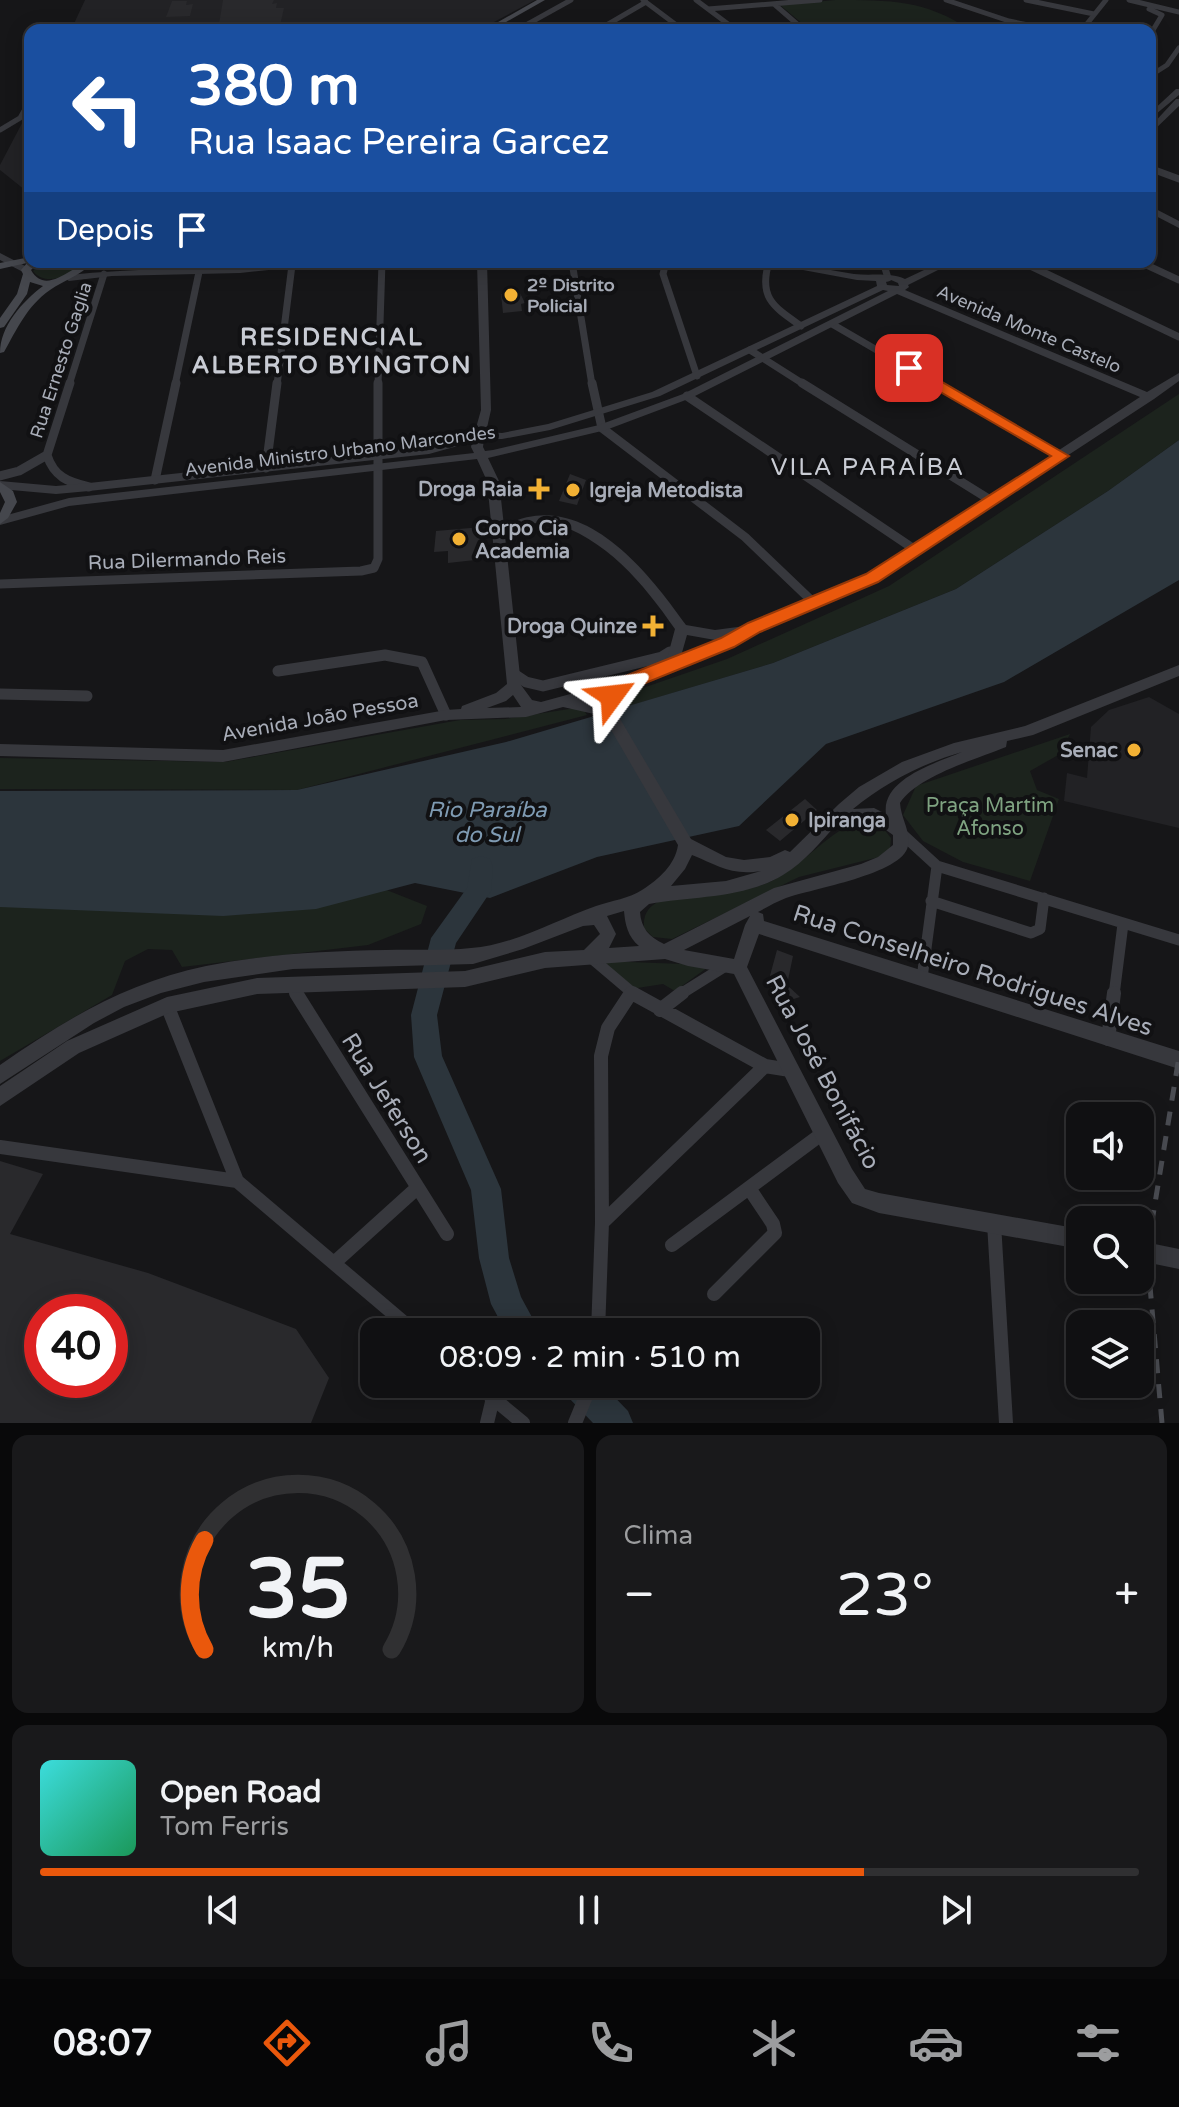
<!DOCTYPE html>
<html lang="pt">
<head>
<meta charset="utf-8">
<style>
  :root { --surface:#101012; --page:#19191b; --text:#f1f3f6; --muted:#9c9d9f; --line:#303032; --accent:#ea580c }
  body { margin:0; font-family:"Varela Round",sans-serif; background:var(--page); color:var(--text); height:100vh; display:flex; flex-direction:column; font-size:30px; white-space:nowrap }
  * { box-sizing:border-box; margin:0 }
  p { font-size:26px; color:var(--muted) }
  .icon { flex:none; width:44px; height:44px; fill:none; stroke:currentColor; stroke-width:2; stroke-linecap:round; stroke-linejoin:round }
  .map { position:relative; height:1423px; overflow:hidden }
  .sheet { display:flex; flex-direction:column; gap:12px; padding:12px; background:#09090a; flex:1 }
  .sheet>* { flex:none }
  .banner { position:absolute; left:24px; top:24px; width:1132px; height:244px; border-radius:16px; box-shadow:0 4px 20px #0003,0 0 0 2px var(--line); background:#1a4fa0; color:#fff; overflow:hidden }
  .fabs { position:absolute; left:1066px; top:1102px; display:grid; gap:16px }
  .fabs a { display:grid; place-items:center; width:88px; height:88px; border-radius:16px; background:var(--surface); box-shadow:0 4px 20px #0003,0 0 0 2px var(--line); font-size:40px }
  .speed { position:absolute; left:24px; top:1294px; display:flex; gap:16px; font-size:40px; font-weight:700; text-align:center }
  .speed>* { display:grid; place-content:center; width:104px; height:104px; border-radius:50%; background:var(--surface); box-shadow:0 4px 20px #0003,0 0 0 2px var(--line); line-height:1 }
  .speed .limit { border:12px solid #d22; background:#fff; color:#111 }
  .pin { position:absolute; display:grid; place-items:center; width:68px; height:68px; color:#fff; margin:-34px; border-radius:16px; box-shadow:0 4px 12px #0006 }
  .me { position:absolute; width:88px; margin:-44px; rotate:60deg; stroke-linejoin:round; filter:drop-shadow(0 0 6px #0008) }
  .turn { display:flex; align-items:center; gap:28px; height:168px; padding:0 32px; font-size:36px }
  .turn .icon { width:104px; height:104px; stroke-width:2.5 }
  .turn b { display:block; font-size:56px; line-height:68px }
  .then { display:flex; align-items:center; height:76px; padding:0 32px; background:#0003; gap:16px; font-size:30px }
  .big { font-size:60px; font-weight:600; line-height:1.1 }
  .sheet .card { flex:1; display:flex; flex-direction:column; justify-content:center; gap:12px; min-width:0; padding:0 28px; border-radius:16px; background:var(--page) }
  .sheet .dial { align-items:center; gap:0 }
  .dial svg { height:208px; overflow:visible; fill:none; stroke:var(--line); stroke-width:7; stroke-linecap:round; text-anchor:middle }
  .dial text { fill:var(--text); stroke:none }
  .song { display:flex; align-items:center; gap:24px }
  .cover { width:96px; height:96px; border-radius:12px; background:linear-gradient(135deg,hsl(180 70% 55%),hsl(150 70% 35%)) }
  .played { height:8px; border-radius:4px; background:linear-gradient(90deg,var(--accent) 75%,var(--line) 75%) }
  .keys { display:flex; justify-content:space-around; direction:ltr }
  .heat { display:flex; justify-content:space-between; align-items:center; font-size:44px; direction:ltr }
  .sheet .tiles { flex:1; display:grid; gap:12px; grid-template-columns:1fr 1fr }
  .card:last-child { grid-column:span 2 }
  .trip { position:absolute; left:360px; top:1318px; width:460px; height:80px; border-radius:16px; background:var(--surface); box-shadow:0 4px 20px #0003,0 0 0 2px var(--line); font-weight:600; line-height:80px; text-align:center }
  .tabs { display:flex; height:128px; justify-content:space-around; align-items:center; background:#060607; color:var(--muted) }
  .tabs .icon { width:56px; height:56px }
  .tabs .on { color:var(--accent) }
  .tabs b { font-size:36px; color:var(--text) }
  .map>svg:first-child { display:block }
  .built { fill:#222225 }
  .green { fill:#1c231d }
  .water { fill:#2c353c }
  .lines { fill:none; stroke-linecap:round; stroke-linejoin:round }
  .river { fill:#2c353c; fill-rule:evenodd }
  .building { fill:#29292c; fill-rule:evenodd }
  .minor-far4 { stroke:#37383d; stroke-width:5 }
  .minor-far3 { stroke:#37383d; stroke-width:7 }
  .minor-far2 { stroke:#37383d; stroke-width:9 }
  .minor-far1 { stroke:#37383d; stroke-width:11 }
  .minor { stroke:#37383d; stroke-width:14 }
  .tertiary { fill:#37383d; fill-rule:evenodd }
  .secondary { fill:#45474d; fill-rule:evenodd }
  .rail { stroke:#4a4c52; stroke-width:5; stroke-dasharray:14 11; stroke-linecap:butt }
  .route { fill:#ea580c; stroke:#983908; stroke-width:2 }
  .poi-dot { fill:#f2b134; stroke:#111113; stroke-width:3 }
  .labels { text-anchor:middle; stroke-width:8; stroke-linejoin:round; paint-order:stroke }
  .far-poi-label { font-size:18px; font-weight:bold; fill:#a8adb8; stroke:#111113; text-anchor:start }
  .far-street-label { font-size:18px; fill:#a8adb8; stroke:#111113 }
  .poi-label { font-size:20px; font-weight:bold; fill:#a8adb8; stroke:#111113; text-anchor:end }
  .street-label { font-size:20px; fill:#a8adb8; stroke:#111113 }
  .park-label { font-size:20px; fill:#7fa381; stroke:#111113 }
  .water-label { font-size:22px; font-style:italic; fill:#7f9bb3; stroke:#111113 }
  .far-district-label { font-size:24px; font-weight:bold; letter-spacing:2px; fill:#c9ccd4; stroke:#111113 }
  .quarter-label { font-size:24px; letter-spacing:2px; fill:#c9ccd4; stroke:#111113 }
  .near-street-label { font-size:24px; fill:#a8adb8; stroke:#111113 }
</style>
</head>
<body>
<div class="map">
<svg width="1179" height="1423" viewBox="0 0 1179 1423">
  <rect width="100%" height="100%" fill="#161618"/>
  <path class="built" d="M85 0H535L479 30H71Z
    M30 108V194L0 170V165Z
    M1149 697 1179 714V828L1064 801 1067 773 1087 778 1091 727 1109 710Z"/>
  <path class="green" d="M835 0C891 0 926 0 970 30H810L780 5Z
    M41 262H79V265C69 278 44 286 33 271Z
    M1179 394V440L1108 491 956 589 773 663 622 708 623 699 631 692 727 659 889 586Z
    M582 707 587 715 297 790 0 789V758L225 762 460 720 505 719Z
    M1070 734 1060 754 1030 771 1037 790 1059 799 1030 881 963 862 923 841 903 815 916 786Z
    M868 820 883 828 891 838 890 849 879 857 799 877 672 939 653 937 644 928C643 912 649 907 662 899 690 895 737 894 762 885 801 872 830 824 868 820Z
    M379 887 427 906 421 924 368 945 182 967 172 950 148 949 125 961 112 995 0 1061V896Z
    M602 961 711 965 675 991 663 984 631 989Z"/>
  <path class="water" d="M1179 440V580L1004 682 826 744 739 826 597 857 490 898 415 883 316 909 223 916 0 907V791L297 790 506 742 773 663 956 589 1108 491Z"/>
  <g class="lines">
    <path class="river" d="M481 856 490 859 493 867 491 891 456 943 437 1015 442 1056 501 1189 509 1258 521 1297 540 1332H506L491 1304 479 1258 471 1190 414 1057 411 1015 431 938 467 888 472 859Z
      M563 1384H602L628 1411 633 1423H593L567 1396Z"/>
  </g>
  <path class="building" d="M223 0H274L272 4 277 3 276 8H284L279 30H218Z
    M172 1H187L186 5 193 4 190 16 166 17Z
    M520 293 525 303 521 304 522 311 503 313 501 294Z
    M570 474 586 480 577 505 559 501Z
    M482 527 483 548 476 549 475 560 448 563V551L434 552 436 531Z
    M805 799 817 810 780 841 766 830Z
    M777 950 793 956 787 985 800 997 781 1003 768 983Z
    M0 1161 43 1174 10 1234 148 1273 296 1329 329 1378 311 1423H0ZM42 1312H110V1380H42Z"/>
  <g class="lines">
    <path class="minor-far4" d="M643 0 683 30
      M696 0 736 30
      M946 0 1009 21 1053 30
      M1026 0 1094 14
      M1129 0 1179 12
      M774 4 804 30
      M708 9 820 0
      M1149 9 1162 15 1150 35
      M517 30 571 0
      M598 30 646 2
      M1082 30 1106 0
      M1156 72 1167 65 1179 48
      M0 130 20 118 30 100
      M1150 168 1157 171"/>
    <path class="minor-far3" d="M1152 169 1179 179
      M572 262 592 385
      M666 262 663 274 697 376
      M769 262C758 298 774 307 801 326
      M883 262 888 278
      M1022 262 1179 337
      M1140 262 1179 280
      M832 324 937 385
      M750 350 805 385
      M69 385 104 274
      M175 385 199 272
      M277 385 292 265
      M378 385 382 262"/>
    <path class="minor-far2" d="M592 383 602 428 745 537 813 602
      M802 383 992 501
      M934 383 1061 456
      M687 396 917 551
      M47 455 70 383
      M47 455C54 477 68 482 89 487
      M266 468 277 383
      M0 476 19 471 47 455
      M155 480 176 383
      M0 584 361 571 374 568 378 559V383
      M667 654 676 649"/>
    <path class="minor-far1" d="M278 671 385 655 422 662 446 715
      M514 674 526 682 543 686 662 657 670 652
      M0 694 87 696
      M901 833 937 866 1179 940
      M931 901 1031 933 1040 929 1044 898
      M589 956 635 995
      M922 978 937 866
      M291 985 297 995
      M629 995 631 992
      M679 995 727 965
      M1114 995 1123 924"/>
    <path class="minor" d="M296 993 447 1234
      M632 993 765 1066 790 1070
      M167 1005 237 1181 415 1332
      M660 1010 682 993
      M1108 1039 1114 993
      M0 1147 237 1181
      M602 1223 765 1066
      M994 1223 1006 1423
      M672 1245 823 1133
      M334 1263 417 1188
      M714 1294 775 1233 773 1224 749 1188
      M598 1332 602 1223 601 1056 608 1028 631 993
      M476 1384 523 1423
      M487 1423 493 1398
      M575 1423 591 1384"/>
    <path class="tertiary" d="M1176 89H1179V95L1150 119V113Z
      M1176 99H1179V106L1150 134V127Z
      M1150 206 1179 221V228L1150 213Z
      M0 253 29 268 31 270 23 272 0 260Z
      M290 262H322L317 265 240 273 112 276 69 281 64 278 69 275C142 267 216 270 290 262Z
      M477 262H487L491 410 486 432 502 433 548 424 652 392 877 286 876 281 857 280 776 265 771 262C800 262 826 270 854 274 872 276 889 272 905 279L941 262H954L908 285 909 287 905 290 1147 392 1179 373V381L1154 399 876 581 759 630 732 646 670 673 584 701 613 707 691 839 726 857 744 860 770 857 785 850 790 852 839 804 859 787 902 762 954 743 1025 726 1179 665V676L1033 735 1007 741 1006 747C977 759 917 776 900 803 901 819 911 831 908 846 903 874 811 889 786 898 776 902 767 907 758 912L763 914 764 921 1179 1051V1069L759 934 747 967 852 1169 865 1189 879 1193 1080 1229V1249L879 1213 852 1203 838 1183 734 974 688 966 665 959 545 968 465 987 257 994 169 1013 79 1053 0 1106V1086L67 1041 167 997 257 978 465 971 545 952 584 950 600 934 594 925 583 926 523 949 473 964 293 969 204 982 161 993 124 1007 94 1023 0 1084V1065C66 1019 126 983 206 966 265 954 326 951 386 950 414 949 443 951 471 948 514 945 556 920 596 906 611 901 630 898 642 890 659 879 675 865 678 845L603 716 563 707 526 717 446 720 223 762 0 756V744L223 750 446 710 461 709 462 706 496 693 507 684 487 481 477 459 69 506 0 525V517L69 498 474 453 471 447 472 442 429 454 89 491 56 494 0 489V481L56 486 89 483 429 446 474 435 481 410ZM891 280 898 283 899 286 887 285 886 282ZM883 290 888 291 683 394 599 425 493 450 485 451 483 447 484 439H502L550 430 660 396ZM897 294 1140 397 868 575 745 626 715 630 686 625C647 570 580 485 504 526L499 481 488 458 606 430 691 398ZM550 522C606 538 643 583 675 629L668 655 662 663 618 681 541 702 532 700 521 685 505 536 526 524ZM687 635 715 640 725 638 681 656ZM513 695 521 707 487 708 506 701ZM962 752C936 763 881 779 886 814L874 808 853 809C885 783 921 764 962 752ZM872 820 893 835V845L878 857 861 864 774 888 664 944C649 937 641 928 640 912L649 904C693 896 743 899 783 875 805 862 821 841 838 823ZM692 855C717 865 731 876 761 871L726 881 671 886 685 869ZM624 911C625 924 628 937 639 946L609 948 616 934 607 916ZM750 916 745 925 734 959 684 950Z
      M1140 1241 1179 1249V1269L1140 1261Z"/>
    <path class="secondary" d="M537 0H545L492 30H484Z
      M30 257V262H39L31 270C47 298 74 262 93 262 80 276 64 280 50 290 27 306 17 329 4 352L0 353C0 326 22 302 43 286L30 282 27 294 4 327 0 328V318L17 294 23 274 21 270 27 263 0 269V263Z
      M0 482 13 491 17 502 8 518 0 524V513L5 502 0 492Z"/>
    <path class="rail" d="M1162 1423 1147 1252 1179 1057"/>
  </g>
  <path class="route" d="M904 365H913L1069 456 878 582 760 632 734 647 628 690 619 700H606L603 696 615 680 721 638 748 623 866 574 1051 456 904 371Z"/>
  <g class="poi-dot">
    <circle cx="511" cy="295" r="8"/>
    <path d="M535 477h8v8h8v8h-8v8h-8v-8h-8v-8h8z"/>
    <circle cx="573" cy="490" r="8"/>
    <circle cx="459" cy="539" r="8"/>
    <path d="M649 614h8v8h8v8h-8v8h-8v-8h-8v-8h8z"/>
    <circle cx="1134" cy="750" r="8"/>
    <circle cx="792" cy="820" r="8"/>
  </g>
  <g class="labels">
    <g class="far-poi-label">
      <text x="527" y="291">2º Distrito<tspan x="527" dy="21">Policial</tspan></text>
    </g>
    <g class="far-street-label">
      <text transform="translate(1029 329) rotate(23)" y="6">Avenida Monte Castelo</text>
      <text transform="translate(61 360) rotate(-72)" y="6">Rua Ernesto Gaglia</text>
      <text transform="translate(340 451) rotate(-7)" y="6">Avenida Ministro Urbano Marcondes</text>
    </g>
    <g class="poi-label">
      <text x="523" y="496">Droga Raia</text>
      <text x="589" y="497" text-anchor="start">Igreja Metodista</text>
      <text x="475" y="535" text-anchor="start">Corpo Cia<tspan x="475" dy="23">Academia</tspan></text>
      <text x="637" y="633">Droga Quinze</text>
      <text x="1118" y="757">Senac</text>
      <text x="808" y="827" text-anchor="start">Ipiranga</text>
    </g>
    <g class="street-label">
      <text transform="translate(187 559) rotate(-2)" y="7">Rua Dilermando Reis</text>
      <text transform="translate(320 717) rotate(-10)" y="7">Avenida João Pessoa</text>
    </g>
    <g class="park-label">
      <text x="990" y="812">Praça Martim<tspan x="990" dy="23">Afonso</tspan></text>
    </g>
    <g class="water-label">
      <text x="487" y="817">Rio Paraíba<tspan x="487" dy="25">do Sul</tspan></text>
    </g>
    <g class="far-district-label">
      <text x="332" y="345">RESIDENCIAL<tspan x="332" dy="28">ALBERTO BYINGTON</tspan></text>
    </g>
    <g class="quarter-label">
      <text x="868" y="475">VILA PARAÍBA</text>
    </g>
    <g class="near-street-label">
      <text transform="translate(973 970) rotate(18)" y="8">Rua Conselheiro Rodrigues Alves</text>
      <text transform="translate(823 1072) rotate(62)" y="8">Rua José Bonifácio</text>
      <text transform="translate(387 1098) rotate(58)" y="8">Rua Jeferson</text>
    </g>
  </g>
</svg>
<div class="fabs">
<a><svg class="icon" aria-label="sound" viewBox="0 0 24 24"><path d="M4 9h4l5-4v14l-5-4H4zM17 9q2 3 0 6"/></svg></a>
<a><svg class="icon" aria-label="search" viewBox="0 0 24 24"><circle cx="10" cy="10" r="6"/><path d="M15 15l6 6"/></svg></a>
<a><svg class="icon" aria-label="layers" viewBox="0 0 24 24"><path d="M12 4l9 5-9 5-9-5zM3 14l9 5 9-5"/></svg></a>
</div>
<div class="speed"><div class="limit">40</div></div>
<div class="pin" style="left:909px;top:368px;background:#d93025"><svg class="icon" aria-label="arrive" viewBox="0 0 24 24"><path d="M6 21V4h12l-3 4 3 4H6"/></svg></div>
<svg class="me" style="left:612px;top:696px" viewBox="-20 -20 40 40"><path d="M0-17L14 15 0 8-14 15z" fill="#ea580c" stroke="#fff" stroke-width="4"/></svg>
<div class="trip">08:09 · 2 min · 510 m</div>
<div class="banner">
<div class="turn"><svg class="icon" aria-label="left" viewBox="0 0 24 24"><path d="M17 20v-9H6M10 6l-5 5 5 5"/></svg><div><b>380 m</b>Rua Isaac Pereira Garcez</div></div>
<div class="then">Depois<svg class="icon" aria-label="arrive" viewBox="0 0 24 24"><path d="M6 21V4h12l-3 4 3 4H6"/></svg></div>
</div>
</div>
<section class="sheet">
<div class="tiles">
<div class="card dial"><svg viewBox="0 0 100 80">
<path d="M14 69A42 42 0 1 1 86 69"/>
<path d="M14 69A42 42 0 0 1 14 27" stroke="#ea580c"/>
<text x="50" y="56" font-size="32" font-weight="700">35</text>
<text x="50" y="72" font-size="11">km/h</text>
</svg></div>
<div class="card"><p>Clima</p>
<div class="heat"><a>−</a><b class="big">23°</b><a>+</a></div>
</div>
<div class="card">
<div class="song"><i class="cover"></i><div><b>Open Road</b><p>Tom Ferris</p></div></div>
<div class="played"></div>
<div class="keys"><svg class="icon" aria-label="previous" viewBox="0 0 24 24"><path d="M18 5L8 12l10 7zM5 5v14"/></svg><svg class="icon" aria-label="pause" viewBox="0 0 24 24"><path d="M8 5v14M16 5v14"/></svg><svg class="icon" aria-label="next" viewBox="0 0 24 24"><path d="M6 5l10 7-10 7zM19 5v14"/></svg></div>
</div>
</div>
</section>
<nav class="tabs">
<b>08:07</b>
<svg class="icon on" aria-label="directions" viewBox="0 0 24 24"><path d="M12 3l9 9-9 9-9-9zM9 14v-3h6M13 9l2 2-2 2"/></svg>
<svg class="icon" aria-label="music" viewBox="0 0 24 24"><path d="M9 18V5l10-2v13"/><circle cx="6" cy="18" r="3"/><circle cx="16" cy="16" r="3"/></svg>
<svg class="icon" aria-label="phone" viewBox="0 0 24 24"><path d="M5 4h4l2 5-3 2q2 4 5 5l2-3 5 2v4C11 20 4 13 5 4z"/></svg>
<svg class="icon" aria-label="climate" viewBox="0 0 24 24"><path d="M12 3v18M4 7l16 10M4 17L20 7"/></svg>
<svg class="icon" aria-label="car" viewBox="0 0 24 24"><path d="M5 17H2v-5l4-1 3-4h7l3 4 3 1v5h-3M9 17h6M6 11h13"/><circle cx="7" cy="17" r="2"/><circle cx="17" cy="17" r="2"/></svg>
<svg class="icon" aria-label="filters" viewBox="0 0 24 24"><path d="M4 7h16M4 17h16"/><circle cx="9" cy="7" r="2"/><circle cx="15" cy="17" r="2"/></svg>
</nav>
</body>
</html>
